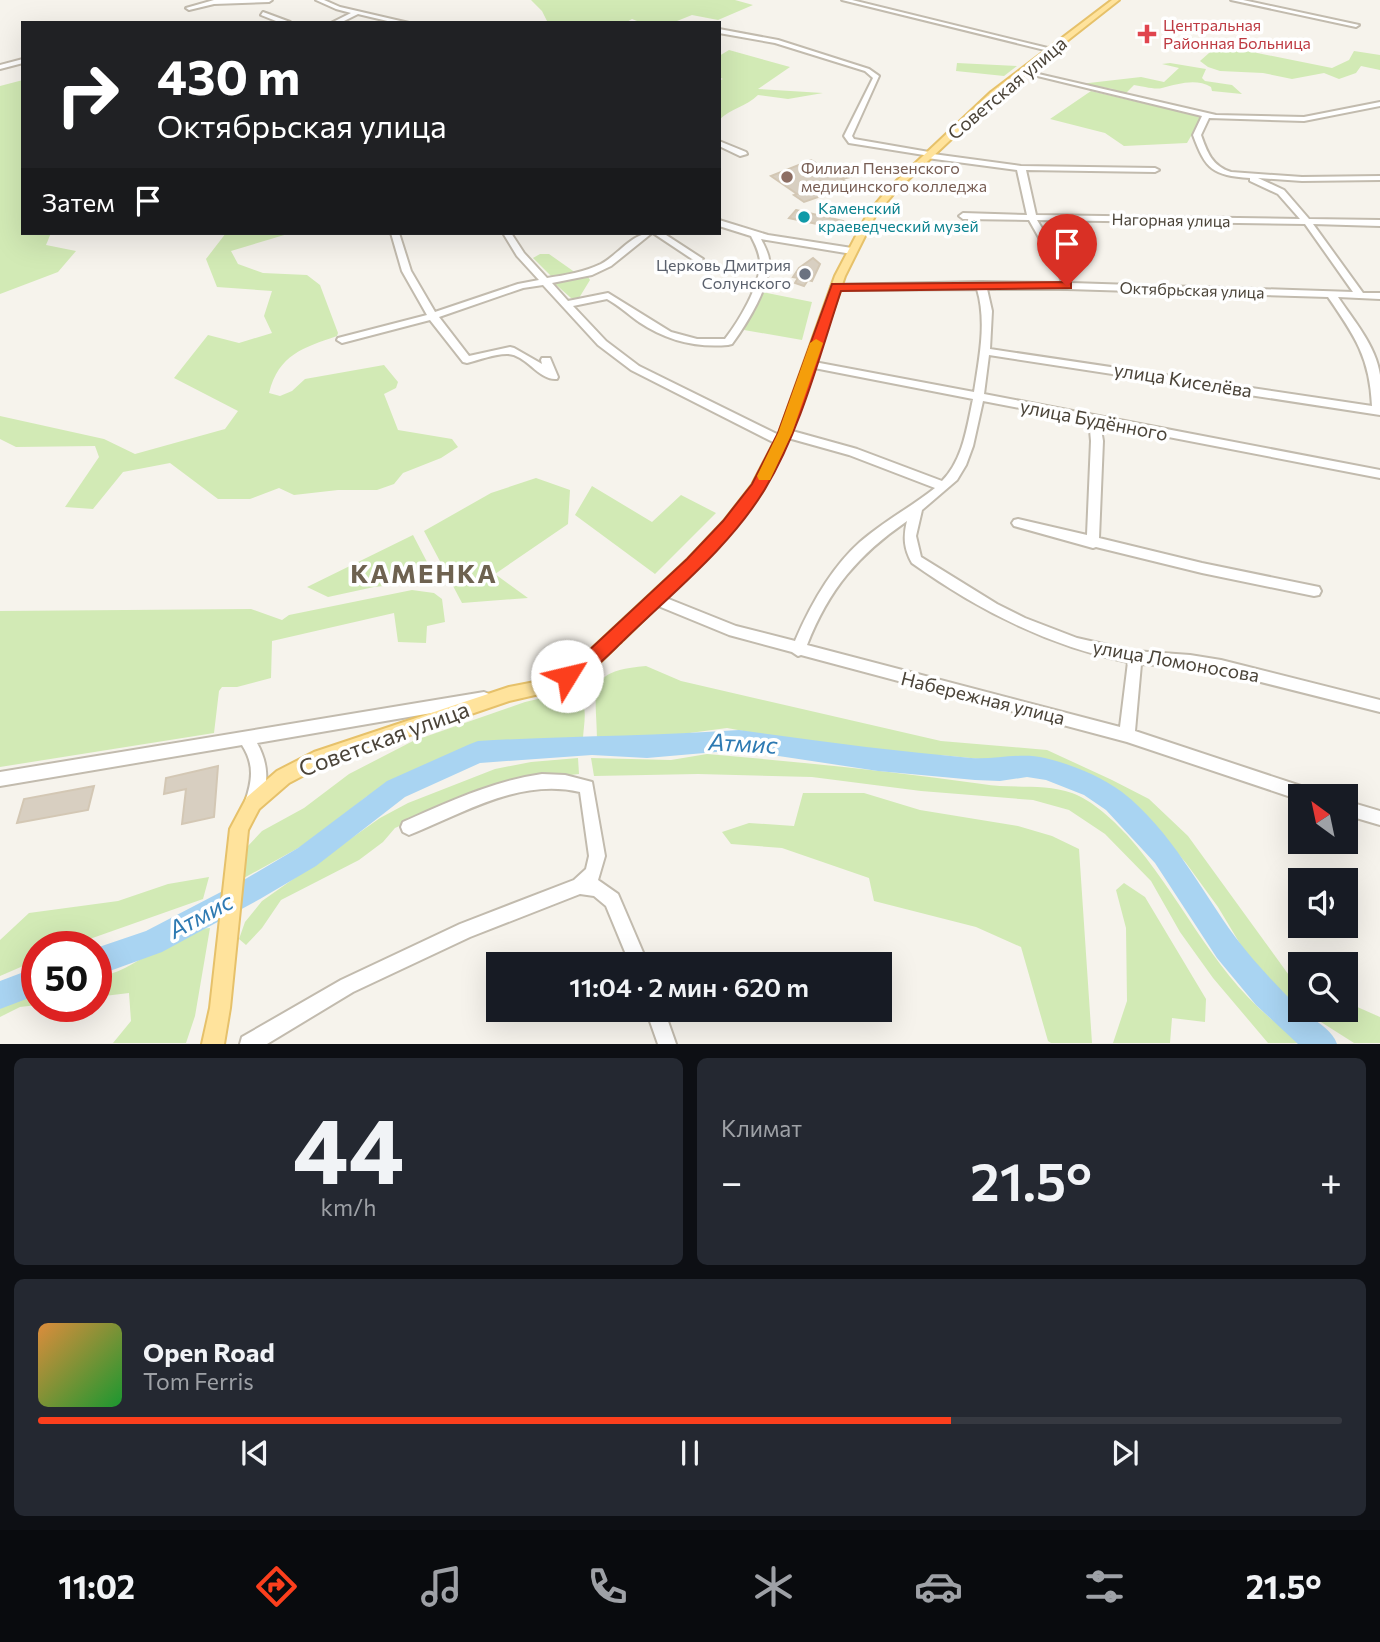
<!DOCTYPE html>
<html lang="ru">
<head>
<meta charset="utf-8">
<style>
  :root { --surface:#171b24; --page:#242831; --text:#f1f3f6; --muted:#9ea1a6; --line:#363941; --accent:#fc3f1d }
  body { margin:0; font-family:Commissioner,sans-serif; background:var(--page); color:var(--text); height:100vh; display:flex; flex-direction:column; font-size:26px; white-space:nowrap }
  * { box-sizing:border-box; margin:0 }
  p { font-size:23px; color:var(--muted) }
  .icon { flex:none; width:38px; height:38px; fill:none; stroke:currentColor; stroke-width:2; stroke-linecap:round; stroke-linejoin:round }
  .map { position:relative; height:1044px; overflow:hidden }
  .drawer { display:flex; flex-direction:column; gap:14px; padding:14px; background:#0d0f14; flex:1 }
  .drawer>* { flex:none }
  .banner { position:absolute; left:21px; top:21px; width:700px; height:214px; border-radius:0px; box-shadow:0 7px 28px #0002; background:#202124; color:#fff; overflow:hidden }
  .needle { width:46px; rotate:327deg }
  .tools { position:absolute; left:1288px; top:784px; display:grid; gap:14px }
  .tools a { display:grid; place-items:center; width:70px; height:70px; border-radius:0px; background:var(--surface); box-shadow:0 7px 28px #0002; font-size:35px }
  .speed { position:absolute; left:21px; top:931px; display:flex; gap:14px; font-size:35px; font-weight:700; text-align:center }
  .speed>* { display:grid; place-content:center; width:91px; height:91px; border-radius:50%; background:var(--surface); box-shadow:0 7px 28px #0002; line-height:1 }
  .speed .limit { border:10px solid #d22; background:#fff; color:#111 }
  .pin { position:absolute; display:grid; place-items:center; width:60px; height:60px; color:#fff; margin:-72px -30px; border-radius:50% 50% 50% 0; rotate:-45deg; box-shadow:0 0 7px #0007 }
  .pin .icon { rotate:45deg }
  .me { position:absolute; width:77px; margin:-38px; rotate:54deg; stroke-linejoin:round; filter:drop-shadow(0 0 5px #0008) }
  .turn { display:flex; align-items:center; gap:24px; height:147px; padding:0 21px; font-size:32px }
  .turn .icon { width:91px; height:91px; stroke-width:2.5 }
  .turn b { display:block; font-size:49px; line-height:60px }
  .then { display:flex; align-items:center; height:66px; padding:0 21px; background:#0003; gap:14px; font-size:26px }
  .big { font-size:52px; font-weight:600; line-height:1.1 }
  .drawer .card { flex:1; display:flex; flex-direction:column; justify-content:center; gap:10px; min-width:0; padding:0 24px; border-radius:10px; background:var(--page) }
  .drawer .dial { align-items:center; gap:0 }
  .dial b { font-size:91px; line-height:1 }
  .song { display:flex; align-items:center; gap:21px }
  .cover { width:84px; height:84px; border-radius:10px; background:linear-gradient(135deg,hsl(30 70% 55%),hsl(130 70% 35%)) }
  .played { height:7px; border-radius:4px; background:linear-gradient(90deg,var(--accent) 70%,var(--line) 70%) }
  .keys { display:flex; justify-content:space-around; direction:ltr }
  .heat { display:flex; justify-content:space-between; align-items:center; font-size:38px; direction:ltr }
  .drawer .tiles { flex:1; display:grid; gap:14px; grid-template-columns:1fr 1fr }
  .card:last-child { grid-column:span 2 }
  .trip { position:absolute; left:486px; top:952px; width:406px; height:70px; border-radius:0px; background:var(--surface); box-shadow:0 7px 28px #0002; font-weight:600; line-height:70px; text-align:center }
  .tabs { display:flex; height:112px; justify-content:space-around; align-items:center; background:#090b0e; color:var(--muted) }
  .tabs .icon { width:49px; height:49px }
  .tabs .active { color:var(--accent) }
  .tabs b { font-size:32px; color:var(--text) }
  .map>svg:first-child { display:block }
  .green { fill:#d2eab5 }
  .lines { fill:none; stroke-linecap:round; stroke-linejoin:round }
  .river { fill:#a9d4f2; fill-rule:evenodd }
  .building { fill:#d8cfc1; stroke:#d3c7b4; stroke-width:2 }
  .minor-casing { stroke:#c2bbae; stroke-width:4 }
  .major-casing { stroke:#e6c16a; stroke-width:4 }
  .minor { fill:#fff; fill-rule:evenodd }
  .major { fill:#ffe39c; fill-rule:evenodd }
  .route { fill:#fc3f1d; stroke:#a42913; stroke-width:2 }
  .slow { fill:#f59e0b }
  .health-dot { fill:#e0444e; stroke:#fff; stroke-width:2.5 }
  .education-dot { fill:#8d6e63; stroke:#fff; stroke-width:2.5 }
  .culture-dot { fill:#0f9aa8; stroke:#fff; stroke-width:2.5 }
  .worship-dot { fill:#6b7280; stroke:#fff; stroke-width:2.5 }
  .labels { text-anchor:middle; stroke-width:7; stroke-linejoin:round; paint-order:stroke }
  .far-health-label { font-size:16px; fill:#be3a42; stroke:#fff; text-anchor:start }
  .far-education-label { font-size:16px; fill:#785e54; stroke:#fff; text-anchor:start }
  .far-culture-label { font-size:16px; fill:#0d838f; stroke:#fff; text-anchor:start }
  .far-street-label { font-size:16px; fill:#4b4439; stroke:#fff }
  .far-worship-label { font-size:16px; fill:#5b616d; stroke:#fff; text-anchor:end }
  .street-label { font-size:19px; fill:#4b4439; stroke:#fff }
  .near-street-label { font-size:23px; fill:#4b4439; stroke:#fff }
  .near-water-label { font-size:24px; font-style:italic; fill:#2e7ab2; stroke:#fff }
  .district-label { font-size:26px; font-weight:bold; letter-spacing:2px; fill:#6e6250; stroke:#fff }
</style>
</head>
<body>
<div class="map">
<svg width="1380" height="1044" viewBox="0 0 1380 1044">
  <rect width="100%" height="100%" fill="#f6f3ec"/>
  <path class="green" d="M531 0H735L753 5 718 20 692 15 672 23H642L632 19 625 23H548L542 11Z
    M1218 45 1332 68 1349 60 1354 51 1380 55V70L1361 66 1356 73 1339 79 1324 73 1292 79 1263 73 1220 71 1208 67 1200 61Z
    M729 50 790 67 758 89 823 93 788 99 758 95C746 107 731 108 719 120V81L723 79 719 77V56Z
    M957 63 1017 66 1004 76 956 71Z
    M1170 63 1206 69 1202 78 1205 81 1232 85 1242 94 1212 91 1211 87C1196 78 1178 84 1162 88 1155 90 1142 86 1134 85L1125 94 1114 92 1113 89 1080 84 1141 77 1164 82 1179 68 1162 64Z
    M23 80V233H51L46 245 76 251 58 272 0 294V86Z
    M1091 91 1202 117 1187 143 1124 146 1105 133 1050 119Z
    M226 233H291L231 251 238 264 263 273 307 275 320 285 338 333 337 336C303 348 279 354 269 393L280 396 292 391 305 379 384 365 398 382 396 388 384 394 398 430 452 439 458 447 441 458 403 473 394 484 377 490H338L294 495 279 488 250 499H218L170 463 123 472 93 509 65 507 99 457 95 446 16 447 0 439V416L104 439 135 454 225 429 238 411 174 378 208 335 239 343 272 333 264 316 272 291 217 287 206 259Z
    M540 254H549L576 273 552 277 533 258Z
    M587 275 590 280 579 298H571L553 282Z
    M762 292 812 302 802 340 744 330Z
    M536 478 570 490 568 524 495 574 528 598 462 603 424 531 491 493Z
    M592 486 652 522 681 495 716 513 655 574 575 515Z
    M413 535 439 585 422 582 374 587 328 597 307 587Z
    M412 590 434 593 442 599 445 622 427 626 426 643 398 642 394 613 272 641 271 678 237 687H222L219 691 214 733 0 767V611L251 609 282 620 289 615Z
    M646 666 681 681 941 741 1047 750 1112 780 1149 799 1188 836 1291 978 1300 982V1009L1272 984 1245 952 1218 907 1186 863 1155 827 1093 784 1034 759 1011 762 940 755H896L848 750 727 728 622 742H597C597 691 583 671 646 666Z
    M572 691C590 699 584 721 583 738L503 741 469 749 366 797 311 841 242 879 247 847 262 831 304 808 349 774 413 741 525 702Z
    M707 754C799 762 891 771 982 784 1012 789 1044 783 1072 793 1092 800 1113 820 1127 835 1191 907 1218 991 1305 1043H1268L1213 978 1180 932 1151 881 1105 834 1069 810 1033 800 921 791 812 777 698 774 594 776 591 758 671 760Z
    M578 758 579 774 496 784 395 828 383 842 359 860 281 900 262 928 246 945 239 939 245 922 262 901 380 818 408 803 495 769 531 762Z
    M803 793H864L920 810 1018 826 1052 836 1079 849 1092 1043H1051L1048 1041 1021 947 976 927 874 901 869 878 782 848 731 844 722 832 749 823 794 826Z
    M209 877 203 899 67 947H37V960L0 976V940L29 913 118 901 168 884Z
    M1124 883 1145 897 1206 999 1205 1022 1172 1018 1170 1043H1113L1127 1001 1126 928 1116 890Z
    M210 928 195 1016 186 1043H113L131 1021 129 993 96 997V977C137 973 167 930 210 928Z
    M37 987V1005L20 1007 0 1017V1003Z
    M1346 1002 1380 1017V1043H1354L1302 1010H1346Z"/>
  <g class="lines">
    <path class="river" d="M739 730C816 741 893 751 971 758 995 760 1021 752 1045 758 1071 764 1100 776 1122 792 1171 830 1200 889 1236 938 1255 963 1278 987 1300 1009 1312 1020 1331 1027 1337 1044H1298L1256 1005 1217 958 1155 863 1106 810 1084 795 1046 780 1027 777 1000 781 975 780 878 771 739 750 647 758 592 755 480 763 405 797 316 866 260 899 162 952 96 976V948L146 931 242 881 298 848 387 781 470 744 478 741C565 736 652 736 739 730Z
      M37 967V995L0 1009V981Z"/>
  </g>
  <path class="building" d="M811 160 829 171 837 168 850 177 842 179 859 190 849 194 841 189 804 202 794 195 797 194 771 176Z
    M796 210 843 221 841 229 789 218Z
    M813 258 820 264 812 281 808 280 804 286 795 283 798 278 793 277 799 268Z
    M218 766 214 817 182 824 186 789 164 794 166 778Z
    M94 786 88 810 17 823 24 799Z"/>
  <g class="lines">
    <defs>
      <path id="minor" d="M214 0H272L269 2 214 4 189 10 186 8Z
        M316 0H324L340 7 409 23H396L358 14 340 23H331L351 13 336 9Z
        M842 0H852L1056 50 1053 52Z
        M1231 0H1243L1359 25 1356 27Z
        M263 12 290 22 291 23H281L261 15Z
        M719 29 778 40 869 69 879 76 852 136 854 139 929 152 933 154 1021 166 1155 168 1159 170 1155 172 1026 170 1036 215 1300 219 1278 194 1250 181V178C1212 175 1206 170 1193 135L1202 116 1021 72V70L1216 115 1304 117 1380 102V106L1304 121 1209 118 1201 135C1207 152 1212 166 1231 172L1302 177 1380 176V180L1302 181 1258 178 1284 190 1309 219 1380 220V226L1313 224 1363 293H1380V299L1338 297C1354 321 1376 346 1380 375 1380 388 1380 402 1380 415L989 355 984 394 1380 470V478L1096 423 1101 429 1103 441 1099 538 1202 563 1314 586 1319 587 1321 591 1319 595 1314 596 1202 573 1096 547 1093 548 1014 526 1012 523 1014 520 1018 519 1087 535 1091 441 1090 430 1082 420 983 401 973 446 966 465 957 480 922 510 916 536 921 557 997 604 1025 618 1077 638 1134 651 1190 655 1221 660 1380 700V712L1221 672 1190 667 1141 664 1135 731 1310 789 1316 791 1318 796H1300V800L1127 742 801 655 798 656 792 652 729 635 651 603 649 599 651 595 656 594 736 626 795 641C810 606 831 568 860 542 883 522 911 507 935 488L849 455 781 436 779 433 781 430 785 429 857 449 942 481C963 460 967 427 973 399L809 367 804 364 809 361 974 392C979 359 987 322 977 289L836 290 831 287 833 285 981 282 1062 283 1059 273 1029 220 963 219 959 216 963 213 1027 215 1017 170 927 158 924 155 849 143 844 136 873 78 865 71 775 43 719 33ZM1037 220 1305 224 1353 292 1071 283 1069 273ZM987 289H1067L1328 297C1355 336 1370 358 1372 406L990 349 992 311ZM907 521C903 537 904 549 912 563 978 610 1048 646 1128 662L1120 727 807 645C829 589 858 555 907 521Z
        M23 59V63L0 69V65Z
        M719 141 746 152 747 154 740 156 719 146Z
        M719 220 768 235 852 248 856 251 852 254 761 239C764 245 768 252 769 259 772 284 746 325 732 344L728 345C695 348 666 340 639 322 628 314 618 305 607 299L573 306 606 341 639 366 785 438 787 441 785 444H777L631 370 598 345 543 285 523 288 439 317 469 356 510 347 514 348 542 364 541 360 542 358H550L558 377 557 379C539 381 526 354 507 354 494 354 479 360 467 363L463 362 430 320 342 343 337 340 338 338 427 315 402 271 391 233H399L411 271 435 312 518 284 539 280 517 256 503 233H511L524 253 547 278C566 275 584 272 601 264 618 255 632 233 652 233L611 266 592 275 552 283 568 301 608 293 671 332 697 339H725C739 321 760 286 760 263 760 253 755 244 751 236L719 226Z
        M653 233H663L703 259 701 261H695Z
        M484 692 489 694 491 698 489 702 484 704 257 743C269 765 269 784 259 807L253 809 247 807 245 802C252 781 255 765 242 745L0 786V772Z
        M542 774 565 775 592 782 605 856 598 880 618 894 648 964H630L606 906 594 896 580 894 470 937 353 992 267 1044H240L242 1037 341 980 460 924 574 880 586 869 589 856 580 792C519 778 464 813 409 835L403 832 401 827 403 822C449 802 493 781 542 774Z
        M1346 801 1380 811V825L1346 815Z
        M646 1010H664L676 1044H658Z"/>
      <path id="major" d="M1112 0H1119L997 96 895 192 875 216 845 276 791 433 763 490 734 529 698 567 596 666 573 681 548 692 509 701 325 764 289 783 259 809 248 830 230 1008 224 1044H202L210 1008 230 829 247 797 277 771 314 752 509 687 540 681 561 671 584 656 688 559 724 521 752 485 779 433 835 276 868 213 889 188 991 92Z"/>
    </defs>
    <use href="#minor" class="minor-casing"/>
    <use href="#major" class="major-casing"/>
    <use href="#minor" class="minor"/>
    <use href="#major" class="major"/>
  </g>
  <path class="route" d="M1067 282 1071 283V288L841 291C819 357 801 429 765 489 730 547 672 593 624 640 611 652 579 688 560 682L557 676 560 671 584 655 687 559 723 521 752 484 778 433 832 284Z"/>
  <path class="slow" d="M816 339 823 343 792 433 770 480H759L757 476 778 433 810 343Z"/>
  <path class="health-dot" d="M1143.5 23.5h7v7h7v7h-7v7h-7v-7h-7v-7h7z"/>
  <circle class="education-dot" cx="787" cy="177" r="7"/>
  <circle class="culture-dot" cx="804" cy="217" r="7"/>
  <circle class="worship-dot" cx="805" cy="274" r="7"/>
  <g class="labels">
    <g class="far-health-label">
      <text x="1163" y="31">Центральная<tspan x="1163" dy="18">Районная Больница</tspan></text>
    </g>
    <g class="far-education-label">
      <text x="801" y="174">Филиал Пензенского<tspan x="801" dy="18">медицинского колледжа</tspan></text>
    </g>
    <g class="far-culture-label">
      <text x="818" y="214">Каменский<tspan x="818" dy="18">краеведческий музей</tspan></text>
    </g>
    <g class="far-street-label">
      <text transform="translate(1171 220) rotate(1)" y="6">Нагорная улица</text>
      <text transform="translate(1192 290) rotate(2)" y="6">Октябрьская улица</text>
    </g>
    <g class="far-worship-label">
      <text x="791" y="271">Церковь Дмитрия<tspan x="791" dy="18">Солунского</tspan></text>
    </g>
    <g class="street-label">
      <text transform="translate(1007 88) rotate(-40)" y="7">Советская улица</text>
      <text transform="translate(1183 380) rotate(9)" y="7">улица Киселёва</text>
      <text transform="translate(1094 420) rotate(11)" y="7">улица Будённого</text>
      <text transform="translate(1176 661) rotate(10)" y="7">улица Ломоносова</text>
      <text transform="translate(983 698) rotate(14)" y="7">Набережная улица</text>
    </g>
    <g class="near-street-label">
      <text transform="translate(384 739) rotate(-20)" y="8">Советская улица</text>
    </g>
    <g class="near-water-label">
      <text transform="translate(743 744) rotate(3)" y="8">Атмис</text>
      <text transform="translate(201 916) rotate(-28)" y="8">Атмис</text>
    </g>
    <g class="district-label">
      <text x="424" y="583">КАМЕНКА</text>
    </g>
  </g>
</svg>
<div class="tools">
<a><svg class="needle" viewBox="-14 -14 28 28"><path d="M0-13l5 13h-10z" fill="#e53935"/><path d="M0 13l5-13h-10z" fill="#9ea1a6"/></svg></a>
<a><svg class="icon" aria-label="sound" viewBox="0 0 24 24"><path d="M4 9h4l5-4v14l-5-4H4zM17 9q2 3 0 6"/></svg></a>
<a><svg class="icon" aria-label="search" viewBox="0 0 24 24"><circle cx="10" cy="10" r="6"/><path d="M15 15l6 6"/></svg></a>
</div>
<div class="speed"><div class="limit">50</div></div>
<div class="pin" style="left:1067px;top:286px;background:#d93025"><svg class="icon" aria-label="arrive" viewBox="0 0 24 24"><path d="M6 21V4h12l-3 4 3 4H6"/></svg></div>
<svg class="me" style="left:567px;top:676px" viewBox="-20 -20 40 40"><circle r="19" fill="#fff"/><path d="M0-13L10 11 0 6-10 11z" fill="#fc3f1d"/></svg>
<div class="trip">11:04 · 2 мин · 620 m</div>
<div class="banner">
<div class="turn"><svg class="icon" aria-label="right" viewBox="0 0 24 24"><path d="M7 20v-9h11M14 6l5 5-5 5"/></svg><div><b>430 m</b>Октябрьская улица</div></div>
<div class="then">Затем<svg class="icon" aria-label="arrive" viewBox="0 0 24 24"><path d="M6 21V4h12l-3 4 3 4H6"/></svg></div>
</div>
</div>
<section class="drawer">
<div class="tiles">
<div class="card dial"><b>44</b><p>km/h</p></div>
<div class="card"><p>Климат</p>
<div class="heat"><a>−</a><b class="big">21.5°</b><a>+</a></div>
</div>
<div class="card">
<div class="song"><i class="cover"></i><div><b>Open Road</b><p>Tom Ferris</p></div></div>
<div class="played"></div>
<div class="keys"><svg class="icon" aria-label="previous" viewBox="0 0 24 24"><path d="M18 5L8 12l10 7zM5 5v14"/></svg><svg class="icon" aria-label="pause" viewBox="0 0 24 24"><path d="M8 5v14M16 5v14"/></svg><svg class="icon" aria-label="next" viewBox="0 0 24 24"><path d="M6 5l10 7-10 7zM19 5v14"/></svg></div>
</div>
</div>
</section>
<nav class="tabs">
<b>11:02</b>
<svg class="icon active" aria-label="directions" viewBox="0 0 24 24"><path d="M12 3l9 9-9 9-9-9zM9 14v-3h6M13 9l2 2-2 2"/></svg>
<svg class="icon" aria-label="music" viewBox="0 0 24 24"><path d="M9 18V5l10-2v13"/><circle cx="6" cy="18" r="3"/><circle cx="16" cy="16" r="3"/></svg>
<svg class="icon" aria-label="phone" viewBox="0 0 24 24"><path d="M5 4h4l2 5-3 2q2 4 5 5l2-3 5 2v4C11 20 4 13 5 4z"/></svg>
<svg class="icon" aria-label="climate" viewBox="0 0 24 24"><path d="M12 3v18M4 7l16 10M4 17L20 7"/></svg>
<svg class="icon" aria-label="car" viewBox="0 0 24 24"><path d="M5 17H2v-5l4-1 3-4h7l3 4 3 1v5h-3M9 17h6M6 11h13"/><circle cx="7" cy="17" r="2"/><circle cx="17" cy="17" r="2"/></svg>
<svg class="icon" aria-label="filters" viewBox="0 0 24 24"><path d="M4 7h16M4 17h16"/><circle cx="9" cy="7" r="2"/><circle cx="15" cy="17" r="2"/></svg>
<b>21.5°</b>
</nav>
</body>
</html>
